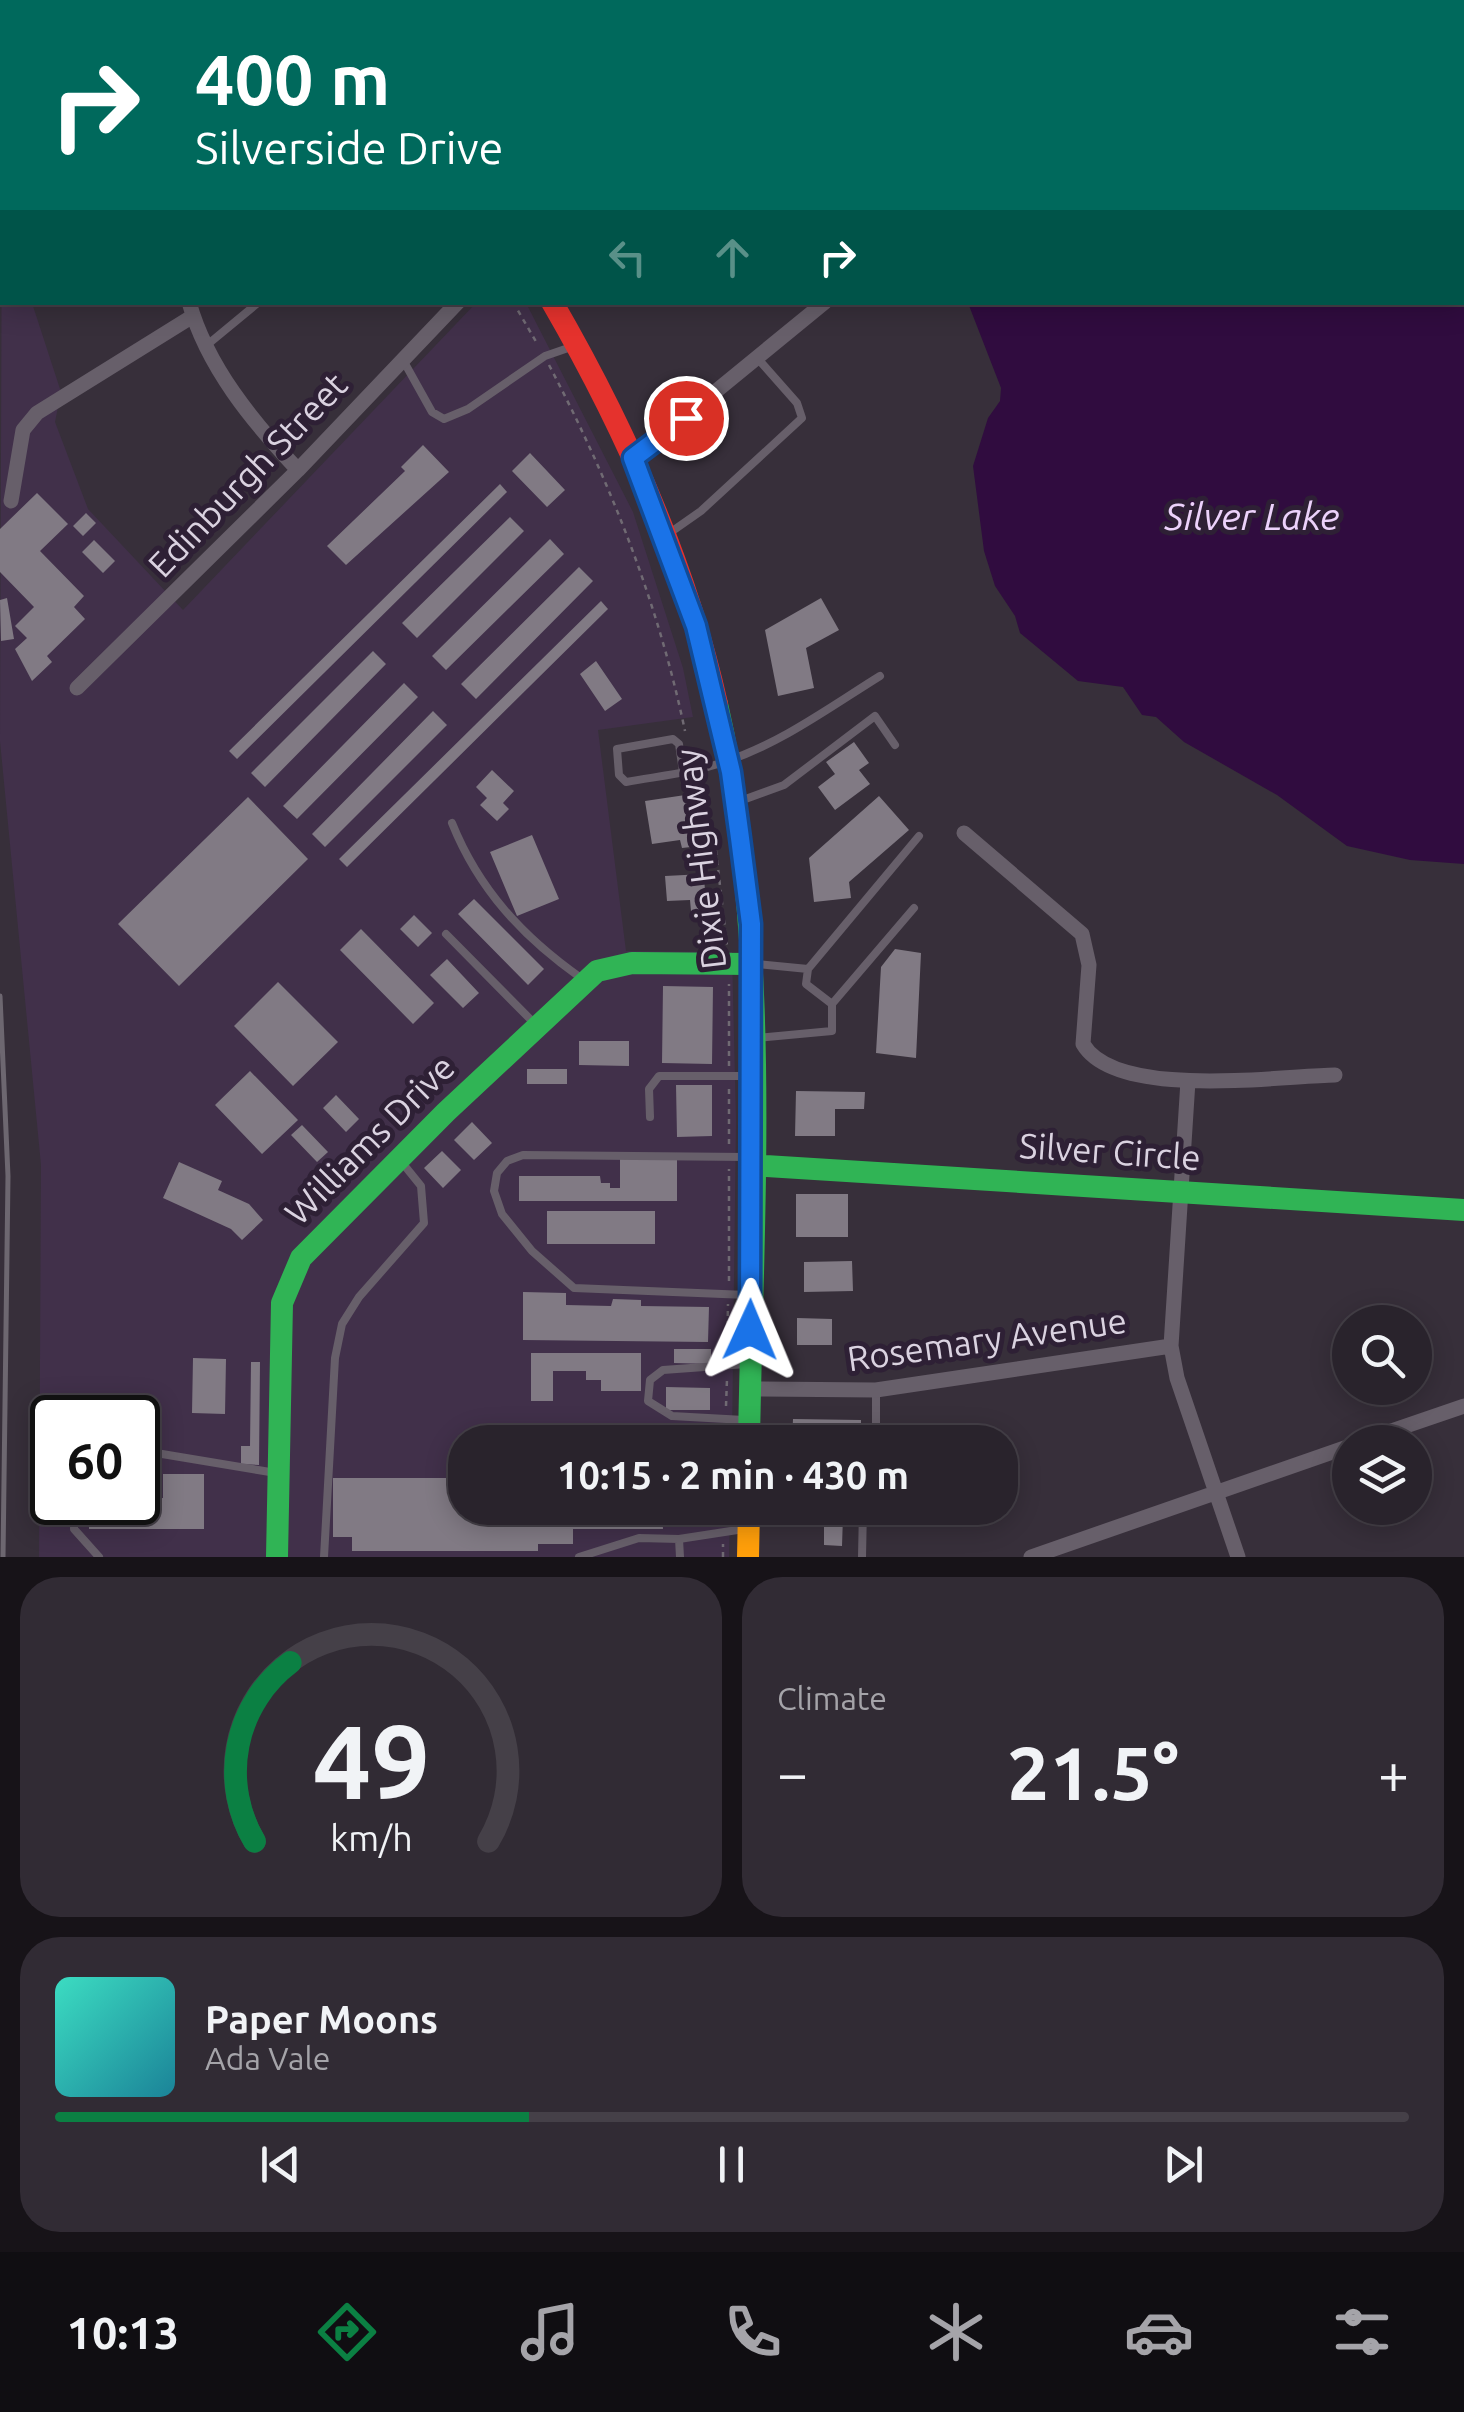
<!DOCTYPE html>
<html lang="en">
<head>
<meta charset="utf-8">
<style>
  :root { --surface:#29232c; --page:#312b34; --text:#f1f3f6; --muted:#a5a4a9; --line:#454048; --accent:#0b8043 }
  body { margin:0; font-family:Ubuntu,sans-serif; background:var(--page); color:var(--text); height:100vh; display:flex; flex-direction:column; font-size:38px; white-space:nowrap }
  * { box-sizing:border-box; margin:0 }
  p { font-size:32px; color:var(--muted) }
  .icon { flex:none; width:55px; height:55px; fill:none; stroke:currentColor; stroke-width:2; stroke-linecap:round; stroke-linejoin:round }
  .map { position:relative; height:1557px; overflow:hidden }
  .details { display:flex; flex-direction:column; gap:20px; padding:20px; background:#171318; flex:1 }
  .details>* { flex:none }
  .hud { position:absolute; left:0px; top:0px; width:1465px; height:305px; box-shadow:0 5px 25px #0003,0 0 0 2px var(--line); background:#00695c; color:#fff; overflow:hidden }
  .tools { position:absolute; left:1332px; top:1305px; display:grid; gap:20px }
  .tools a { display:grid; place-items:center; width:100px; height:100px; border-radius:50%; background:var(--surface); box-shadow:0 5px 25px #0003,0 0 0 2px var(--line); font-size:50px }
  .speed { position:absolute; left:30px; top:1395px; display:flex; gap:20px; font-size:50px; font-weight:700; text-align:center }
  .speed>* { display:grid; place-content:center; width:130px; height:130px; border-radius:50%; background:var(--surface); box-shadow:0 5px 25px #0003,0 0 0 2px var(--line); line-height:1 }
  .speed .limit { border:5px solid #111; border-radius:15px; background:#fff; color:#111 }
  .pin { position:absolute; display:grid; place-items:center; width:85px; height:85px; color:#fff; margin:-42px; border:5px solid #fff; border-radius:50%; box-shadow:0 2px 10px #0007 }
  .me { position:absolute; width:110px; margin:-55px; rotate:1deg; stroke-linejoin:round; filter:drop-shadow(0 0 8px #0008) }
  .turn { display:flex; align-items:center; gap:35px; height:210px; padding:0 30px; font-size:45px }
  .turn .icon { width:130px; height:130px; stroke-width:2.5 }
  .turn b { display:block; font-size:70px; line-height:85px }
  .lanes { display:flex; align-items:center; height:95px; padding:0 30px; background:#0003; justify-content:center; gap:50px; direction:ltr }
  .lanes .off { opacity:.35 }
  .big { font-size:75px; font-weight:700; line-height:1.1 }
  .details .card { flex:1; display:flex; flex-direction:column; justify-content:center; gap:15px; min-width:0; padding:0 35px; border-radius:40px; background:var(--page) }
  .details .dial { align-items:center; gap:0 }
  .dial svg { height:260px; overflow:visible; fill:none; stroke:var(--line); stroke-width:7; stroke-linecap:round; text-anchor:middle }
  .dial text { fill:var(--text); stroke:none }
  .song { display:flex; align-items:center; gap:30px }
  .cover { width:120px; height:120px; border-radius:15px; background:linear-gradient(135deg,hsl(170 70% 55%),hsl(190 70% 35%)) }
  .played { height:10px; border-radius:5px; background:linear-gradient(90deg,var(--accent) 35%,var(--line) 35%) }
  .keys { display:flex; justify-content:space-around; direction:ltr }
  .heat { display:flex; justify-content:space-between; align-items:center; font-size:55px; direction:ltr }
  .details .tiles { flex:1; display:grid; gap:20px; grid-template-columns:1fr 1fr }
  .card:last-child { grid-column:span 2 }
  .trip { position:absolute; left:448px; top:1425px; width:570px; height:100px; border-radius:40px; background:var(--surface); box-shadow:0 5px 25px #0003,0 0 0 2px var(--line); font-weight:700; line-height:100px; text-align:center }
  .dock { display:flex; height:160px; justify-content:space-around; align-items:center; background:#100e12; color:var(--muted) }
  .dock .icon { width:70px; height:70px }
  .dock .current { color:var(--accent) }
  .dock b { font-size:45px; color:var(--text) }
  .map>svg:first-child { display:block }
  .built { fill:#41304a; fill-rule:evenodd }
  .water { fill:#300c3f }
  .building { fill:#817a84 }
  .lines { fill:none; stroke-linecap:round; stroke-linejoin:round }
  .path { stroke:#706a73; stroke-width:2.5; stroke-dasharray:5 5; stroke-linecap:butt }
  .lane { stroke:#675f6a; stroke-width:8 }
  .street { stroke:#675f6a; stroke-width:15 }
  .fast { stroke:#30b455; stroke-width:22 }
  .slow { stroke:#ff9f0a; stroke-width:22 }
  .jam { stroke:#e5322d; stroke-width:22 }
  .rail { stroke:#6d6770; stroke-width:5 }
  .route-casing { stroke:#114b97; stroke-width:25 }
  .route { stroke:#1a73e8; stroke-width:18 }
  .labels { text-anchor:middle; stroke-width:10; stroke-linejoin:round; paint-order:stroke }
  .street-label { font-size:35px; fill:#dad2e0; stroke:#2e2035 }
  .water-label { font-size:38px; font-style:italic; fill:#ecd2fb; stroke:#2e2035 }
</style>
</head>
<body>
<div class="map">
<svg width="1464" height="1557" viewBox="0 0 1464 1557">
  <rect width="100%" height="100%" fill="#372f3a"/>
  <path class="built" d="M2 169V302L32 303 61 392 55 422 88 509 183 610 476 303H526L633 512 683 668 693 717 598 730 626 951 732 952 736 1120 732 1442H465V1508H730L729 1557H39L41 1165 0 741ZM52 1418H138V1502H52Z"/>
  <path class="water" d="M857 0H1464V864L1410 860 1347 846 1277 795 1184 742 1156 717 1142 715 1123 687 1078 681 1020 633 1015 616 995 586 984 551 973 466 988 418 1000 401 1001 388 968 303 1462 302V2Z"/>
  <path class="building" d="M423 445 449 472 346 565 327 546 405 471 401 467Z
    M530 453 565 490 547 507 512 471Z
    M500 484 507 492 237 759 229 751Z
    M37 493 68 524 40 551 84 596 74 607 85 619 47 656 52 662 32 681 15 649 27 638 15 626 34 607 0 572V529Z
    M86 513 96 523 83 536 73 526Z
    M510 517 524 531 417 638 402 623Z
    M550 539 564 554 446 670 432 656Z
    M94 540 115 561 103 573 82 552Z
    M579 567 593 581 476 699 461 684Z
    M7 598 14 639 1 641 0 600Z
    M821 598 839 630 806 648 814 688 778 696 765 630Z
    M601 601 608 609 347 867 339 859Z
    M373 651 386 664 265 787 251 773Z
    M596 661 622 699 605 711 580 674Z
    M404 683 418 697 297 819 283 806Z
    M433 711 447 725 325 847 312 834Z
    M854 742 869 763 859 770 870 784 835 810 818 787 835 774 826 762Z
    M492 770 514 791 503 803 509 809 497 821 480 805 487 798 476 787Z
    M692 794 700 846 682 848 680 840 652 844 645 801Z
    M879 796 909 830 849 882 851 898 814 902 809 858Z
    M248 797 308 859 179 986 118 924Z
    M532 835 559 899 517 916 490 852Z
    M704 874 706 910 691 911 690 900 667 901 665 876Z
    M474 899 544 969 528 985 458 914Z
    M414 915 432 933 418 947 400 929Z
    M361 929 434 1003 413 1024 340 950Z
    M895 949 921 953 916 1058 876 1053 881 967Z
    M447 959 479 993 463 1008 430 975Z
    M278 982 338 1042 293 1086 234 1026Z
    M663 986 713 987 712 1064 662 1063Z
    M579 1041H629V1066L579 1065Z
    M527 1069H567V1084H527Z
    M250 1071 298 1120 262 1154 215 1105Z
    M676 1085H712V1136L677 1137Z
    M796 1091 865 1092 864 1109H835V1136H795Z
    M336 1095 359 1119 346 1132 323 1108Z
    M472 1122 492 1143 474 1160 454 1140Z
    M302 1125 328 1152 317 1162 291 1135Z
    M442 1151 461 1170 443 1188 424 1168Z
    M620 1158H677V1201H519V1176H600L601 1183H610V1188H620Z
    M179 1162 222 1181 218 1190 249 1204 263 1220 242 1240 231 1229 163 1198Z
    M796 1194H848V1237H796Z
    M547 1211H655V1244H547Z
    M852 1261 853 1291 804 1292V1262Z
    M523 1292 566 1293V1305L611 1306 613 1299 641 1300V1306L709 1307 708 1342 523 1340Z
    M797 1318 832 1319V1345H797Z
    M674 1349H711V1364L674 1363Z
    M531 1353H641V1391H601V1380H586V1371H553V1401H531Z
    M193 1358 226 1359 225 1414 192 1413Z
    M251 1362H260L259 1465 241 1464V1446H250Z
    M666 1387 710 1388V1410H666Z
    M793 1419 861 1420V1442H792Z
    M163 1474H204V1529H89V1502L163 1498Z
    M333 1478H465V1508H662L663 1529H573V1544H538V1551H352V1537H333Z
    M824 1516H843L842 1546 824 1545Z"/>
  <g class="lines">
    <path class="path" d="M283 0 285 2
      M513 302 538 345
      M549 365C610 481 658 602 685 731
      M697 783 714 834 727 946
      M729 1066V984
      M729 1089V1146
      M729 1281V1169
      M727 1356 728 1304
      M726 1406 727 1379
      M725 1442 726 1429
      M724 1521V1508
      M723 1557V1544"/>
    <path class="lane" d="M207 345 259 302
      M403 360 432 412 444 419 468 409 545 356 574 346
      M671 532 701 511 802 418 797 403 759 360
      M683 772 679 744 673 739 617 749 619 775 626 782C659 776 692 773 724 762 780 744 830 707 880 676
      M740 801 784 785 875 716 895 745
      M452 823C479 890 523 937 581 978
      M446 934 536 1025
      M756 964 808 969 919 836
      M832 1004 914 908
      M756 1038 832 1031V1004L806 984 808 969
      M650 1117 649 1089 659 1076H751
      M747 1295 574 1288 532 1251 502 1214 494 1191 497 1173 507 1161 523 1155 747 1157
      M744 1420 672 1416 648 1401 650 1380 663 1370 746 1364
      M876 1442V1390
      M138 1450 276 1473
      M75 1502 74 1529 99 1557
      M679 1539 680 1557
      M324 1557 335 1358 342 1324 359 1297 424 1223 421 1186 400 1160
      M579 1557 639 1538 679 1539 744 1529
      M862 1557 863 1508"/>
    <path class="street" d="M60 0 61 2
      M712 0 713 2
      M0 158 2 156
      M189 302C207 367 253 422 298 470
      M633 459 825 302
      M11 501 23 430 37 413 193 316
      M77 688 298 470 458 302
      M964 833 1082 934 1089 965 1083 1044C1116 1100 1277 1076 1335 1075
      M1188 1081 1171 1346 1177 1378 1238 1557
      M750 1389 876 1390 1171 1346
      M1359 1442 1464 1406
      M1031 1557 1350 1446"/>
    <path class="fast" d="M325 0 327 2
      M717 704C772 946 753 1196 749 1442
      M751 1165 1464 1210
      M277 1557 282 1303 301 1258 446 1112 597 971 632 963 751 964"/>
    <path class="slow" d="M748 1557 749 1508"/>
    <path class="jam" d="M552 302C625 428 685 561 717 704"/>
    <path class="rail" d="M0 996 8 1176 3 1557"/>
  </g>
  <g class="lines">
    <defs>
      <path id="route" d="M686 418 633 458 696 626 731 772 740 838 751 924 750 1330"/>
    </defs>
    <use href="#route" class="route-casing"/>
    <use href="#route" class="route"/>
  </g>
  <g class="labels">
    <g class="street-label">
      <text transform="translate(248 475) rotate(-46)" y="12">Edinburgh Street</text>
      <text transform="translate(701 859) rotate(-97)" y="12">Dixie Highway</text>
      <text transform="translate(370 1140) rotate(-45)" y="12">Williams Drive</text>
      <text transform="translate(1110 1152) rotate(4)" y="12">Silver Circle</text>
      <text transform="translate(987 1340) rotate(-8)" y="12">Rosemary Avenue</text>
    </g>
    <g class="water-label">
      <text x="1252" y="530">Silver Lake</text>
    </g>
  </g>
</svg>
<div class="tools">
<a><svg class="icon" aria-label="search" viewBox="0 0 24 24"><circle cx="10" cy="10" r="6"/><path d="M15 15l6 6"/></svg></a>
<a><svg class="icon" aria-label="layers" viewBox="0 0 24 24"><path d="M12 4l9 5-9 5-9-5zM3 14l9 5 9-5"/></svg></a>
</div>
<div class="speed"><div class="limit">60</div></div>
<div class="pin" style="left:686px;top:418px;background:#d93025"><svg class="icon" aria-label="arrive" viewBox="0 0 24 24"><path d="M6 21V4h12l-3 4 3 4H6"/></svg></div>
<svg class="me" style="left:750px;top:1330px" viewBox="-20 -20 40 40"><path d="M0-17L14 15 0 8-14 15z" fill="#1a73e8" stroke="#fff" stroke-width="4"/></svg>
<div class="trip">10:15 · 2 min · 430 m</div>
<div class="hud">
<div class="turn"><svg class="icon" aria-label="right" viewBox="0 0 24 24"><path d="M7 20v-9h11M14 6l5 5-5 5"/></svg><div><b>400 m</b>Silverside Drive</div></div>
<div class="lanes"><svg class="icon off" aria-label="left" viewBox="0 0 24 24"><path d="M17 20v-9H6M10 6l-5 5 5 5"/></svg><svg class="icon off" aria-label="ahead" viewBox="0 0 24 24"><path d="M12 20V5M6 11l6-6 6 6"/></svg><svg class="icon" aria-label="right" viewBox="0 0 24 24"><path d="M7 20v-9h11M14 6l5 5-5 5"/></svg></div>
</div>
</div>
<section class="details">
<div class="tiles">
<div class="card dial"><svg viewBox="0 0 100 80">
<path d="M14 69A42 42 0 1 1 86 69"/>
<path d="M14 69A42 42 0 0 1 25 14" stroke="#0b8043"/>
<text x="50" y="56" font-size="32" font-weight="700">49</text>
<text x="50" y="72" font-size="11">km/h</text>
</svg></div>
<div class="card"><p>Climate</p>
<div class="heat"><a>−</a><b class="big">21.5°</b><a>+</a></div>
</div>
<div class="card">
<div class="song"><i class="cover"></i><div><b>Paper Moons</b><p>Ada Vale</p></div></div>
<div class="played"></div>
<div class="keys"><svg class="icon" aria-label="previous" viewBox="0 0 24 24"><path d="M18 5L8 12l10 7zM5 5v14"/></svg><svg class="icon" aria-label="pause" viewBox="0 0 24 24"><path d="M8 5v14M16 5v14"/></svg><svg class="icon" aria-label="next" viewBox="0 0 24 24"><path d="M6 5l10 7-10 7zM19 5v14"/></svg></div>
</div>
</div>
</section>
<nav class="dock">
<b>10:13</b>
<svg class="icon current" aria-label="directions" viewBox="0 0 24 24"><path d="M12 3l9 9-9 9-9-9zM9 14v-3h6M13 9l2 2-2 2"/></svg>
<svg class="icon" aria-label="music" viewBox="0 0 24 24"><path d="M9 18V5l10-2v13"/><circle cx="6" cy="18" r="3"/><circle cx="16" cy="16" r="3"/></svg>
<svg class="icon" aria-label="phone" viewBox="0 0 24 24"><path d="M5 4h4l2 5-3 2q2 4 5 5l2-3 5 2v4C11 20 4 13 5 4z"/></svg>
<svg class="icon" aria-label="climate" viewBox="0 0 24 24"><path d="M12 3v18M4 7l16 10M4 17L20 7"/></svg>
<svg class="icon" aria-label="car" viewBox="0 0 24 24"><path d="M5 17H2v-5l4-1 3-4h7l3 4 3 1v5h-3M9 17h6M6 11h13"/><circle cx="7" cy="17" r="2"/><circle cx="17" cy="17" r="2"/></svg>
<svg class="icon" aria-label="filters" viewBox="0 0 24 24"><path d="M4 7h16M4 17h16"/><circle cx="9" cy="7" r="2"/><circle cx="15" cy="17" r="2"/></svg>
</nav>
</body>
</html>
